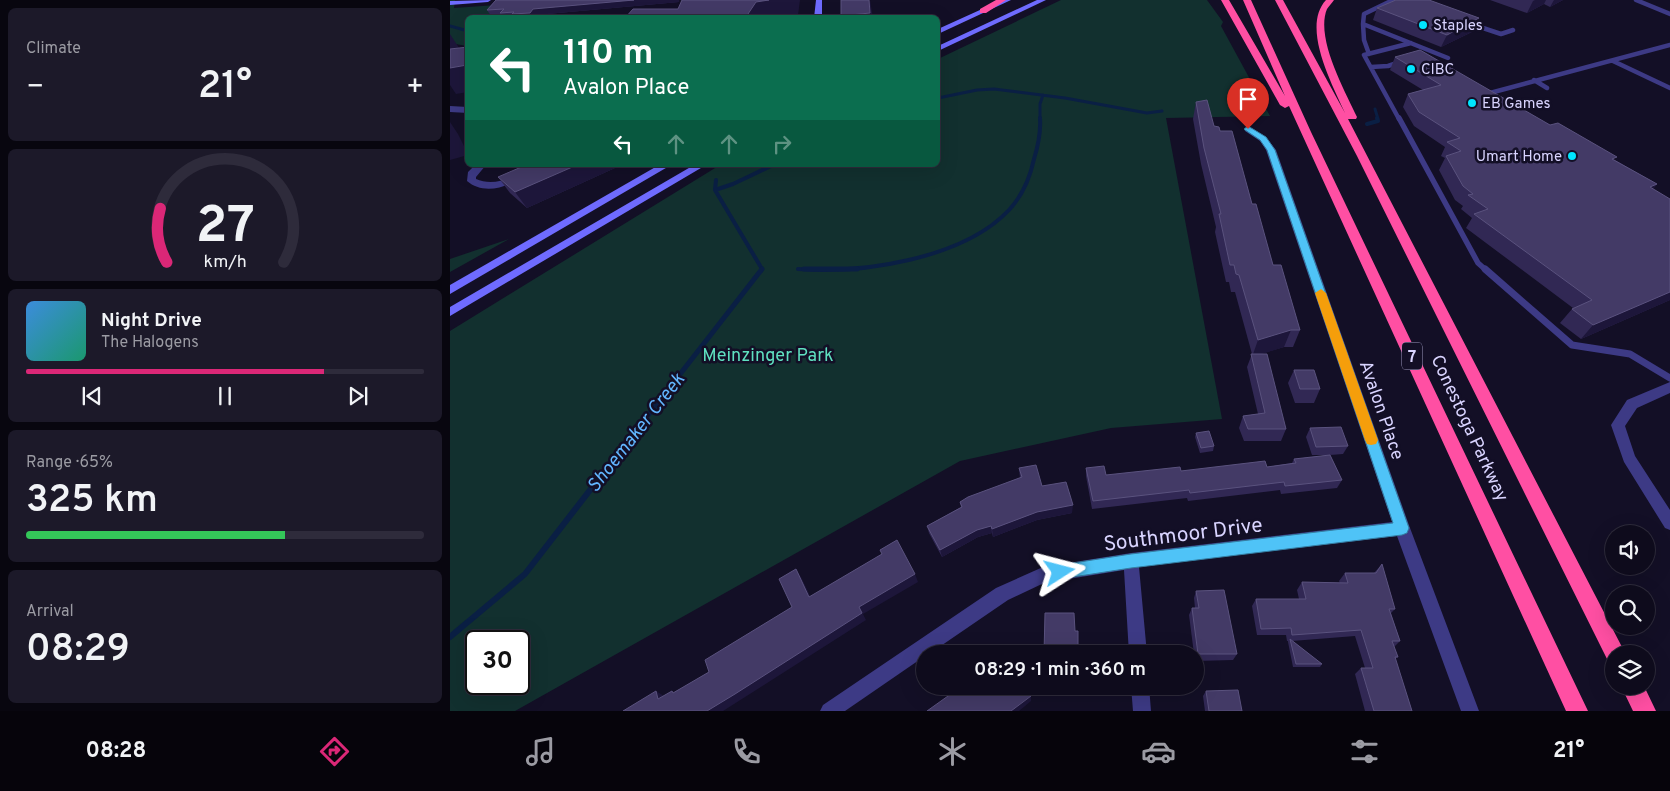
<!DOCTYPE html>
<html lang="en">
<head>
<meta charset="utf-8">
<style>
  :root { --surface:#0e0b1c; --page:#1c1929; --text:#f1f3f6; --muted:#9b9ba3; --line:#2e2b3b; --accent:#db2777 }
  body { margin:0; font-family:Overpass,sans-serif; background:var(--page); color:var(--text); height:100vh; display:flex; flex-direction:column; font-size:19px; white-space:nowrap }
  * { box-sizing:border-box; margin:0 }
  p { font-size:16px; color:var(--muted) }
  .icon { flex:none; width:28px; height:28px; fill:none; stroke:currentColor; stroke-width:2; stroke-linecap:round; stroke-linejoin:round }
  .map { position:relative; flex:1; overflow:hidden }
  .drawer { display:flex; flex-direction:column; gap:8px; padding:8px; background:#08060f; width:450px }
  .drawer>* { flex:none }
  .guide { position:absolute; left:15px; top:15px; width:475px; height:152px; border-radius:8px; box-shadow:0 5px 20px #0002,0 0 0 1px var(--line); background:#0b6e4f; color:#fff; overflow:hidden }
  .tools { position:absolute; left:1155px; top:525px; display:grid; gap:10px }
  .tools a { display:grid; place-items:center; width:50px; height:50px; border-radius:50%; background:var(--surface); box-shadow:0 5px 20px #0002,0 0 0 1px var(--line); font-size:25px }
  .speed { position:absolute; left:15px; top:630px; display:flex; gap:10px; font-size:25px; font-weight:700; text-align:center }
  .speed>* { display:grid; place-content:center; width:65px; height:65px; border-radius:50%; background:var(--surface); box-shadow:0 5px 20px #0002,0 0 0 1px var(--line); line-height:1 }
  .speed .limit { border:2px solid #111; border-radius:8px; background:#fff; color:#111 }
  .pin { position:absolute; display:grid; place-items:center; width:42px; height:42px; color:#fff; margin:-51px -21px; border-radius:50% 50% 50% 0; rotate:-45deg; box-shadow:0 0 5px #0007 }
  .pin .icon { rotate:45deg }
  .me { position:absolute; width:55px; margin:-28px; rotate:81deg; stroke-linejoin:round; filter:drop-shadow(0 0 4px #0008) }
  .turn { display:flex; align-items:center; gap:18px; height:105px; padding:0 15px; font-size:22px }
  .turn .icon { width:65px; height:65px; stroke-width:2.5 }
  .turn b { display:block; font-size:35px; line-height:42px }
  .lanes { display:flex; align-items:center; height:48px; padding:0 15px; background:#0003; justify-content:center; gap:25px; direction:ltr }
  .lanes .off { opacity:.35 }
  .big { font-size:38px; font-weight:600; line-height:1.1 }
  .drawer .widget { flex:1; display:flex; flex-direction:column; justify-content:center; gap:8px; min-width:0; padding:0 18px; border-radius:8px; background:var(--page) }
  .drawer .dial { align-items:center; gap:0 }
  .dial svg { height:130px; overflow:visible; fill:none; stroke:var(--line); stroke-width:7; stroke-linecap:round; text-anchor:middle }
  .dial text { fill:var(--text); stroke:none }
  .song { display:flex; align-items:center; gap:15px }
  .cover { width:60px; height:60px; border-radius:8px; background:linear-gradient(135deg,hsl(210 70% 55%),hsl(160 70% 35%)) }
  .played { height:5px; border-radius:2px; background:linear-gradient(90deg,var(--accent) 75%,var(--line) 75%) }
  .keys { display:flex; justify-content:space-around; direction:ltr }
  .heat { display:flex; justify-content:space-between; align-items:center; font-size:28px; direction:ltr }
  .charge { height:8px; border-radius:4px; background:linear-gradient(90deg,#34c759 65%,var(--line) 0) }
  .trip { position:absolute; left:466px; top:645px; width:288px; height:50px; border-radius:25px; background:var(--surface); box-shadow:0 5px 20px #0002,0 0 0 1px var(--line); font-weight:600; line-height:50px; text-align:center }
  .menu { display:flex; height:80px; justify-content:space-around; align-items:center; background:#06040b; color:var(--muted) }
  .menu .icon { width:35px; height:35px }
  .menu .selected { color:var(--accent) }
  .menu b { font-size:22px; color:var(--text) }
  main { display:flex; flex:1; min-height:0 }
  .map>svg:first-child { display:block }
  .green { fill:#12302f; fill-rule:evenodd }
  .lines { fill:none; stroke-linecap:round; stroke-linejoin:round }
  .stream-far3 { stroke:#0a1f44; stroke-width:3 }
  .stream-far2 { stroke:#0a1f44; stroke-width:4 }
  .stream-far1 { stroke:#0a1f44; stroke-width:5 }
  .stream { stroke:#0a1f44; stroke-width:6 }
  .lane-far2 { stroke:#3d3a85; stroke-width:4.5 }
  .lane-far1 { stroke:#3d3a85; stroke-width:5.5 }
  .lane { stroke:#3d3a85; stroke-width:7 }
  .street { fill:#3d3a85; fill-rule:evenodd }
  .secondary { fill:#6f6bff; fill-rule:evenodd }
  .highway { fill:#ff4fa3; fill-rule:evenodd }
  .wall { fill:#312854 }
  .shaded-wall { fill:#1d163a }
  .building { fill:#433a66; stroke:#5a527e }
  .route { fill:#4fc3f7; stroke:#337fa1 }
  .slow { fill:#f59e0b }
  .poi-dot { fill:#00e5ff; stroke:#130f26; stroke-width:2 }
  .labels { text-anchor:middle; stroke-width:5; stroke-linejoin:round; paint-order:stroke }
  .far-poi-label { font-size:15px; fill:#d9d4ff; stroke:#130f26; text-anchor:start }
  .shield { fill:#130f26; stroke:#9e99be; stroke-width:1 }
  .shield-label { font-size:16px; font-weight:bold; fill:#d9d4ff }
  .park-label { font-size:18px; fill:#5fe0c0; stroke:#130f26 }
  .street-label { font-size:18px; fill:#d9d4ff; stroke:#130f26 }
  .water-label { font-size:19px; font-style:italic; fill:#62b6ff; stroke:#130f26 }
  .near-street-label { font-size:21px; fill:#d9d4ff; stroke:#130f26 }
</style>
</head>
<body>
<main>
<section class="drawer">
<div class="widget"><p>Climate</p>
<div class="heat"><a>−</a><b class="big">21°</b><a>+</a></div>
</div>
<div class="widget dial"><svg viewBox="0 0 100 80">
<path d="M14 69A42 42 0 1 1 86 69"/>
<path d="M14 69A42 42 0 0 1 10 36" stroke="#db2777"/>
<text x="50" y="56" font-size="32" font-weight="700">27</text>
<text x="50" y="72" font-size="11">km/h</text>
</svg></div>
<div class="widget">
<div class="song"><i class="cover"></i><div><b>Night Drive</b><p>The Halogens</p></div></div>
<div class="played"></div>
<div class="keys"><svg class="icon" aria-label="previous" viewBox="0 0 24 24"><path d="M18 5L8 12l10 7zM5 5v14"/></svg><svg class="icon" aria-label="pause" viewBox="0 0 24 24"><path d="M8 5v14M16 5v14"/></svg><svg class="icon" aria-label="next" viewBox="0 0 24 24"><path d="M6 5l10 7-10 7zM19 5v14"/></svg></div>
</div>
<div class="widget"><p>Range · 65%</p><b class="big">325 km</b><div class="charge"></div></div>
<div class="widget"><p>Arrival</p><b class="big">08:29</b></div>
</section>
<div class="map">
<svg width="1220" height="711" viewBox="0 0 1220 711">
  <rect width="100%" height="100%" fill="#130f26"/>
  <path class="green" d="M0 0H5L4 8 47 5 37 17 18 18 17 46 0 43Z
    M611 0H757L773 22 771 26 820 116 716 118 772 419 661 428 510 461 65 711H0V331L270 165H488V59ZM26 641H69V684H26Z
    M59 239 0 272V259Z"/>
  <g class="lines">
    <path class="stream-far3" d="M0 26 18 31
      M488 98 527 90 544 89 615 98 697 113 712 111
      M925 109 928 119
      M590 119V104L593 95"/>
    <path class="stream-far2" d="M917 124 928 121 927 118
      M266 180 265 190 312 269 311 271
      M265 190 283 184 323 165
      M348 269C411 274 513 259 559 210 572 196 580 178 584 159 588 146 591 132 590 118"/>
    <path class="stream-far1" d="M354 269H407
      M160 464 312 269"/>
    <path class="stream" d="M0 637 75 574 161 463"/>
    <path class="lane-far2" d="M943 0 914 14 913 24 998 58
      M1186 0 1220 14
      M1018 23 1051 34 1063 30
      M913 24 914 40 919 54
      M1163 61 1220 88
      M921 67 938 66 950 62
      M1084 80 1097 88
      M1040 93 1220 45
      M949 119 914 55 961 43"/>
    <path class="lane-far1" d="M949 118 1028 263 1037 271"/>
    <path class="lane" d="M1035 269 1122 345 1180 354 1220 378"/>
    <path class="street" d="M0 106 18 107V113L0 112Z
      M798 126 816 137 826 150 960 528 1029 711H1011L947 536 689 567 697 654H679L674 570 594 583 558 600 479 654H475V656L395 711H370L373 705 546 588 593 567 681 553 942 522 816 150 810 141 795 131 794 129Z
      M25 165H36L26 177V179C42 186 64 180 72 165H82C71 184 36 198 17 181L18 172Z
      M1220 382V393L1187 408 1175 426 1185 456 1220 510V530L1215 528 1174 462 1161 425 1177 400Z
      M681 686H699L701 711H683Z"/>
    <path class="secondary" d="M41 0 38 2 0 5V1Z
      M366 0H372V18H364Z
      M552 0H561L488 34V29Z
      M587 0H596L488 51V46Z
      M209 165H221L0 294V285Z
      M244 165H256L0 316V307Z"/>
    <path class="highway" d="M546 0H556L536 13H530V9Z
      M771 0H779L835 96 793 0H801L861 132 1138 711H1116L839 106 835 108 830 105Z
      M825 0H833L895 113C882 84 851 27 876 0H884C882 3 879 6 877 9 865 38 895 91 907 117L906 119H898L1172 647 1175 654H1164V664L1158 661 907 156Z
      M1171 686H1194L1206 711H1183Z"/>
  </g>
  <path class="wall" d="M46 0H229V2L86 15 84 18H53L52 15 41 16 37 10Z
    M1040 0H1113L1100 7 1094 4 1077 13Z
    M927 8 1024 31 991 47 923 20Z
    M945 57 1100 125 1165 160 1207 184 1203 189 1220 199V300L1131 339 1110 323 1122 309 1123 308 1016 228 1022 218 1011 209 1013 206 1005 200 989 170 995 158 991 156 995 147 964 126 953 107 958 94 973 90 940 70Z
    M746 102 764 126 770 131 802 204 823 265 850 330 843 347H834L810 354 836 429 831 441H794L789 428 793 416 808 414 797 367 802 354 785 292H781L779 282H776L765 232 766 227 751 164 743 119Z
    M165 168 77 208 60 193 48 177Z
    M844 370 870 389 864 403H845L838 383Z
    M860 428 898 446 893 454 880 455 892 480 887 488 831 494 830 490 738 501 737 498 642 509 636 476V468L656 475 731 471 817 467 842 463 844 459 880 455H862L856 437Z
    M746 433 764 446 763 451 750 453 745 437Z
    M569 468 592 486 622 513 587 520 543 537 542 533 528 537 492 557 479 533 477 526 511 507 510 502 570 478Z
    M932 564 945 609 941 613 950 641 944 647 948 657 945 659 962 711H915L905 674 911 668H915L905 636 842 641 872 664 870 667H843L838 642V641H837L836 635H807L802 606 806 599H849L847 590 852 582 890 583 889 581 895 573H924Z
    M746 591 787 654 783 660 745 661V654H744L739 615 742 608H745L744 598Z
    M756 691 792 711H755L753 696Z"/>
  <path class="shaded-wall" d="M184 0H229V2L86 15 84 18H64L62 14 83 9Z
    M319 0H350L348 15 331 18H296L306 2Z
    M420 0 423 18H391V16Z
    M1085 0H1096L1094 4 1077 13 1083 1Z
    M1104 0H1113L1100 7Z
    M1029 18 1024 31 991 47 997 35Z
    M0 34 15 57 0 66Z
    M18 63V92L6 94 0 85V68Z
    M0 122 8 134 18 154V155L0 160Z
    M127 165H170L165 168 77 208 65 192Z
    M1207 184 1196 198 1200 187Z
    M1220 292V300L1131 339 1143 325Z
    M841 330 834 347 802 357 808 340Z
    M623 505 622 513 587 520 543 537 542 529 587 512Z
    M541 526 542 533 528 537 492 557 490 550 527 530Z
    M346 569 351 577 364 604 359 597Z
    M465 574 468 582 413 614 416 620 273 711H257L409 607Z
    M206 691 214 696 208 699Z
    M581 696V701L569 711H561Z"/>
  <path class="building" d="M46 0H184L83 9 80 13 62 14 64 12 50 13 54 9 37 10Z
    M232 0H319L306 2 296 17 175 18 183 9H228Z
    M391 0H419L420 13 391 16Z
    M946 0H979L1029 18 997 35 927 8Z
    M18 47 17 65 0 68V49Z
    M970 50 1100 125 1108 123 1167 157 1162 159 1207 184 1200 187 1220 199V292L1143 325 1122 309 1142 300 1024 214 1038 209 1018 195 1023 194 1013 186 996 156 1011 151 997 142 1010 138 969 112 958 94 991 85 945 57Z
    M757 100 764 126 769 127 770 131H782L802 204H806L823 265H831L850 330H841L808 340 789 275 786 274 784 265H780L769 214H771L754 148 746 102Z
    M76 165H127L65 192 48 177Z
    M801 354H817L836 429H798L793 416 815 413Z
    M844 370H864L870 389H850Z
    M891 427 898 446 866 447 860 428Z
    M759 431 764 446 751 448 746 433Z
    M880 455 892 480 835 486 834 482 740 493 739 490 643 501 636 468 654 466 656 475 730 467 731 471 815 461 817 467 846 463 844 459Z
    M586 465 592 486 616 482 623 505 587 512 542 529 541 526 527 530 490 550 477 526 512 507 510 502 518 497 572 477 569 468Z
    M447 540 465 574 409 607 412 613 285 694 257 711H173L206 691 208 699 222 691 223 693 259 672 255 660 342 607 329 579 346 569 359 597 432 554 430 550Z
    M932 564 945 609H939L950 641H942L948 657H945L962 711H924L911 668H923L911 630 842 635 841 628 811 629 806 599H856L852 582 898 583 895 573H926Z
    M774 590 787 654H748L742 608H749L746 591Z
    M595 613H624L625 631H628V654H594Z
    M840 639 872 664H846Z
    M512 686H575L581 696 561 711H477Z
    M788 690 792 711H759L756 691Z"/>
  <path class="route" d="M798 126 816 137 825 150 959 528 957 533 952 535 681 568 610 579 605 577 603 572 605 567 610 565 681 554 943 523 817 150 810 140 795 130 794 129Z"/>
  <path class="slow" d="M871 289 876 293 928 440 926 444 921 445 917 444 915 440 865 293Z"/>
  <g class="poi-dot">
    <circle cx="973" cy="25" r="5"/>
    <circle cx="961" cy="69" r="5"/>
    <circle cx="1022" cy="103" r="5"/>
    <circle cx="1122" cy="156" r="5"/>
  </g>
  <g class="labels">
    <g class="far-poi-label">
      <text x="983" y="30">Staples</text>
      <text x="971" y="74">CIBC</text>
      <text x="1032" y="108">EB Games</text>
      <text x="1112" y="161" text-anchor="end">Umart Home</text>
    </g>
    <rect class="shield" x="952" y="342.5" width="20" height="27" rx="4"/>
    <g class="shield-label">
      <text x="962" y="362">7</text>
    </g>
    <g class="park-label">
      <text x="318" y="361">Meinzinger Park</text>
    </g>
    <g class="street-label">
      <text transform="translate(932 410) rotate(71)" y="6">Avalon Place</text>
      <text transform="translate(1020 428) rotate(65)" y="6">Conestoga Parkway</text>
    </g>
    <g class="water-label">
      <text transform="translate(185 432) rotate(-52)" y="7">Shoemaker Creek</text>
    </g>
    <g class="near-street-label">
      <text transform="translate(733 534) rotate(-7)" y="7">Southmoor Drive</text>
    </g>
  </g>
</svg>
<div class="tools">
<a><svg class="icon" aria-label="sound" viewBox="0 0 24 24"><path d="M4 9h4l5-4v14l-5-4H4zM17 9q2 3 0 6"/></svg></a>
<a><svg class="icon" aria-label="search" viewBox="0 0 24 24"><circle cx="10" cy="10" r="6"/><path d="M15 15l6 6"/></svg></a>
<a><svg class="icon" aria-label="layers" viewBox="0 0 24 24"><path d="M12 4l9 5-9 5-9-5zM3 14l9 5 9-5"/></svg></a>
</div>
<div class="speed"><div class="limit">30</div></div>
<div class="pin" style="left:798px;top:129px;background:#d93025"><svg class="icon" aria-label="arrive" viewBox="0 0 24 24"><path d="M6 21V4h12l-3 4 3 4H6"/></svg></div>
<svg class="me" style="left:610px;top:572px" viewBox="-20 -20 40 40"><path d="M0-17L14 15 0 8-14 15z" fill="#4fc3f7" stroke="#fff" stroke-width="4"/></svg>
<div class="trip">08:29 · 1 min · 360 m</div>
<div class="guide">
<div class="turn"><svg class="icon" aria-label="left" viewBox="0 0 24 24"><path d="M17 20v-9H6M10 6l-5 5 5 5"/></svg><div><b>110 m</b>Avalon Place</div></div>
<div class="lanes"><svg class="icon" aria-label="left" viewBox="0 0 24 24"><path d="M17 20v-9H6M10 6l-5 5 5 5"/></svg><svg class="icon off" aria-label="ahead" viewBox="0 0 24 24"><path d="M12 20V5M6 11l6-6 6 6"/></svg><svg class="icon off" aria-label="ahead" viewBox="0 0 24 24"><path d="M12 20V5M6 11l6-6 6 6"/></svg><svg class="icon off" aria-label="right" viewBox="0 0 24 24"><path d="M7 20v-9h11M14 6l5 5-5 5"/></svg></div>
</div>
</div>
</main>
<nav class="menu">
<b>08:28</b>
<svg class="icon selected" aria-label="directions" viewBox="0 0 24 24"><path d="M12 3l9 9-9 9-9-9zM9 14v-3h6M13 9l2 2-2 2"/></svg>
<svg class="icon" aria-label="music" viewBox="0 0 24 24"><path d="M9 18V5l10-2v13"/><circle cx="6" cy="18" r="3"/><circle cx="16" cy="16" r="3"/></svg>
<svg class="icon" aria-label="phone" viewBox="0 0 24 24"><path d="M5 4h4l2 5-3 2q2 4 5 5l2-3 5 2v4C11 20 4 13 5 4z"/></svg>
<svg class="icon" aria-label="climate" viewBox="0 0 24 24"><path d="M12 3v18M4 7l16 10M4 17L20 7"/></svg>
<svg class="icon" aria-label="car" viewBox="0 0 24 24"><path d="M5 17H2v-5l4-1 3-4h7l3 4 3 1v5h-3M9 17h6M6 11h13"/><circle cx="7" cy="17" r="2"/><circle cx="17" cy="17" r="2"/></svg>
<svg class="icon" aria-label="filters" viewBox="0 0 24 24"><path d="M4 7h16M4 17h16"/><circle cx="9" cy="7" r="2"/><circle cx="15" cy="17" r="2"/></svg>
<b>21°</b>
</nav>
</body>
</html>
